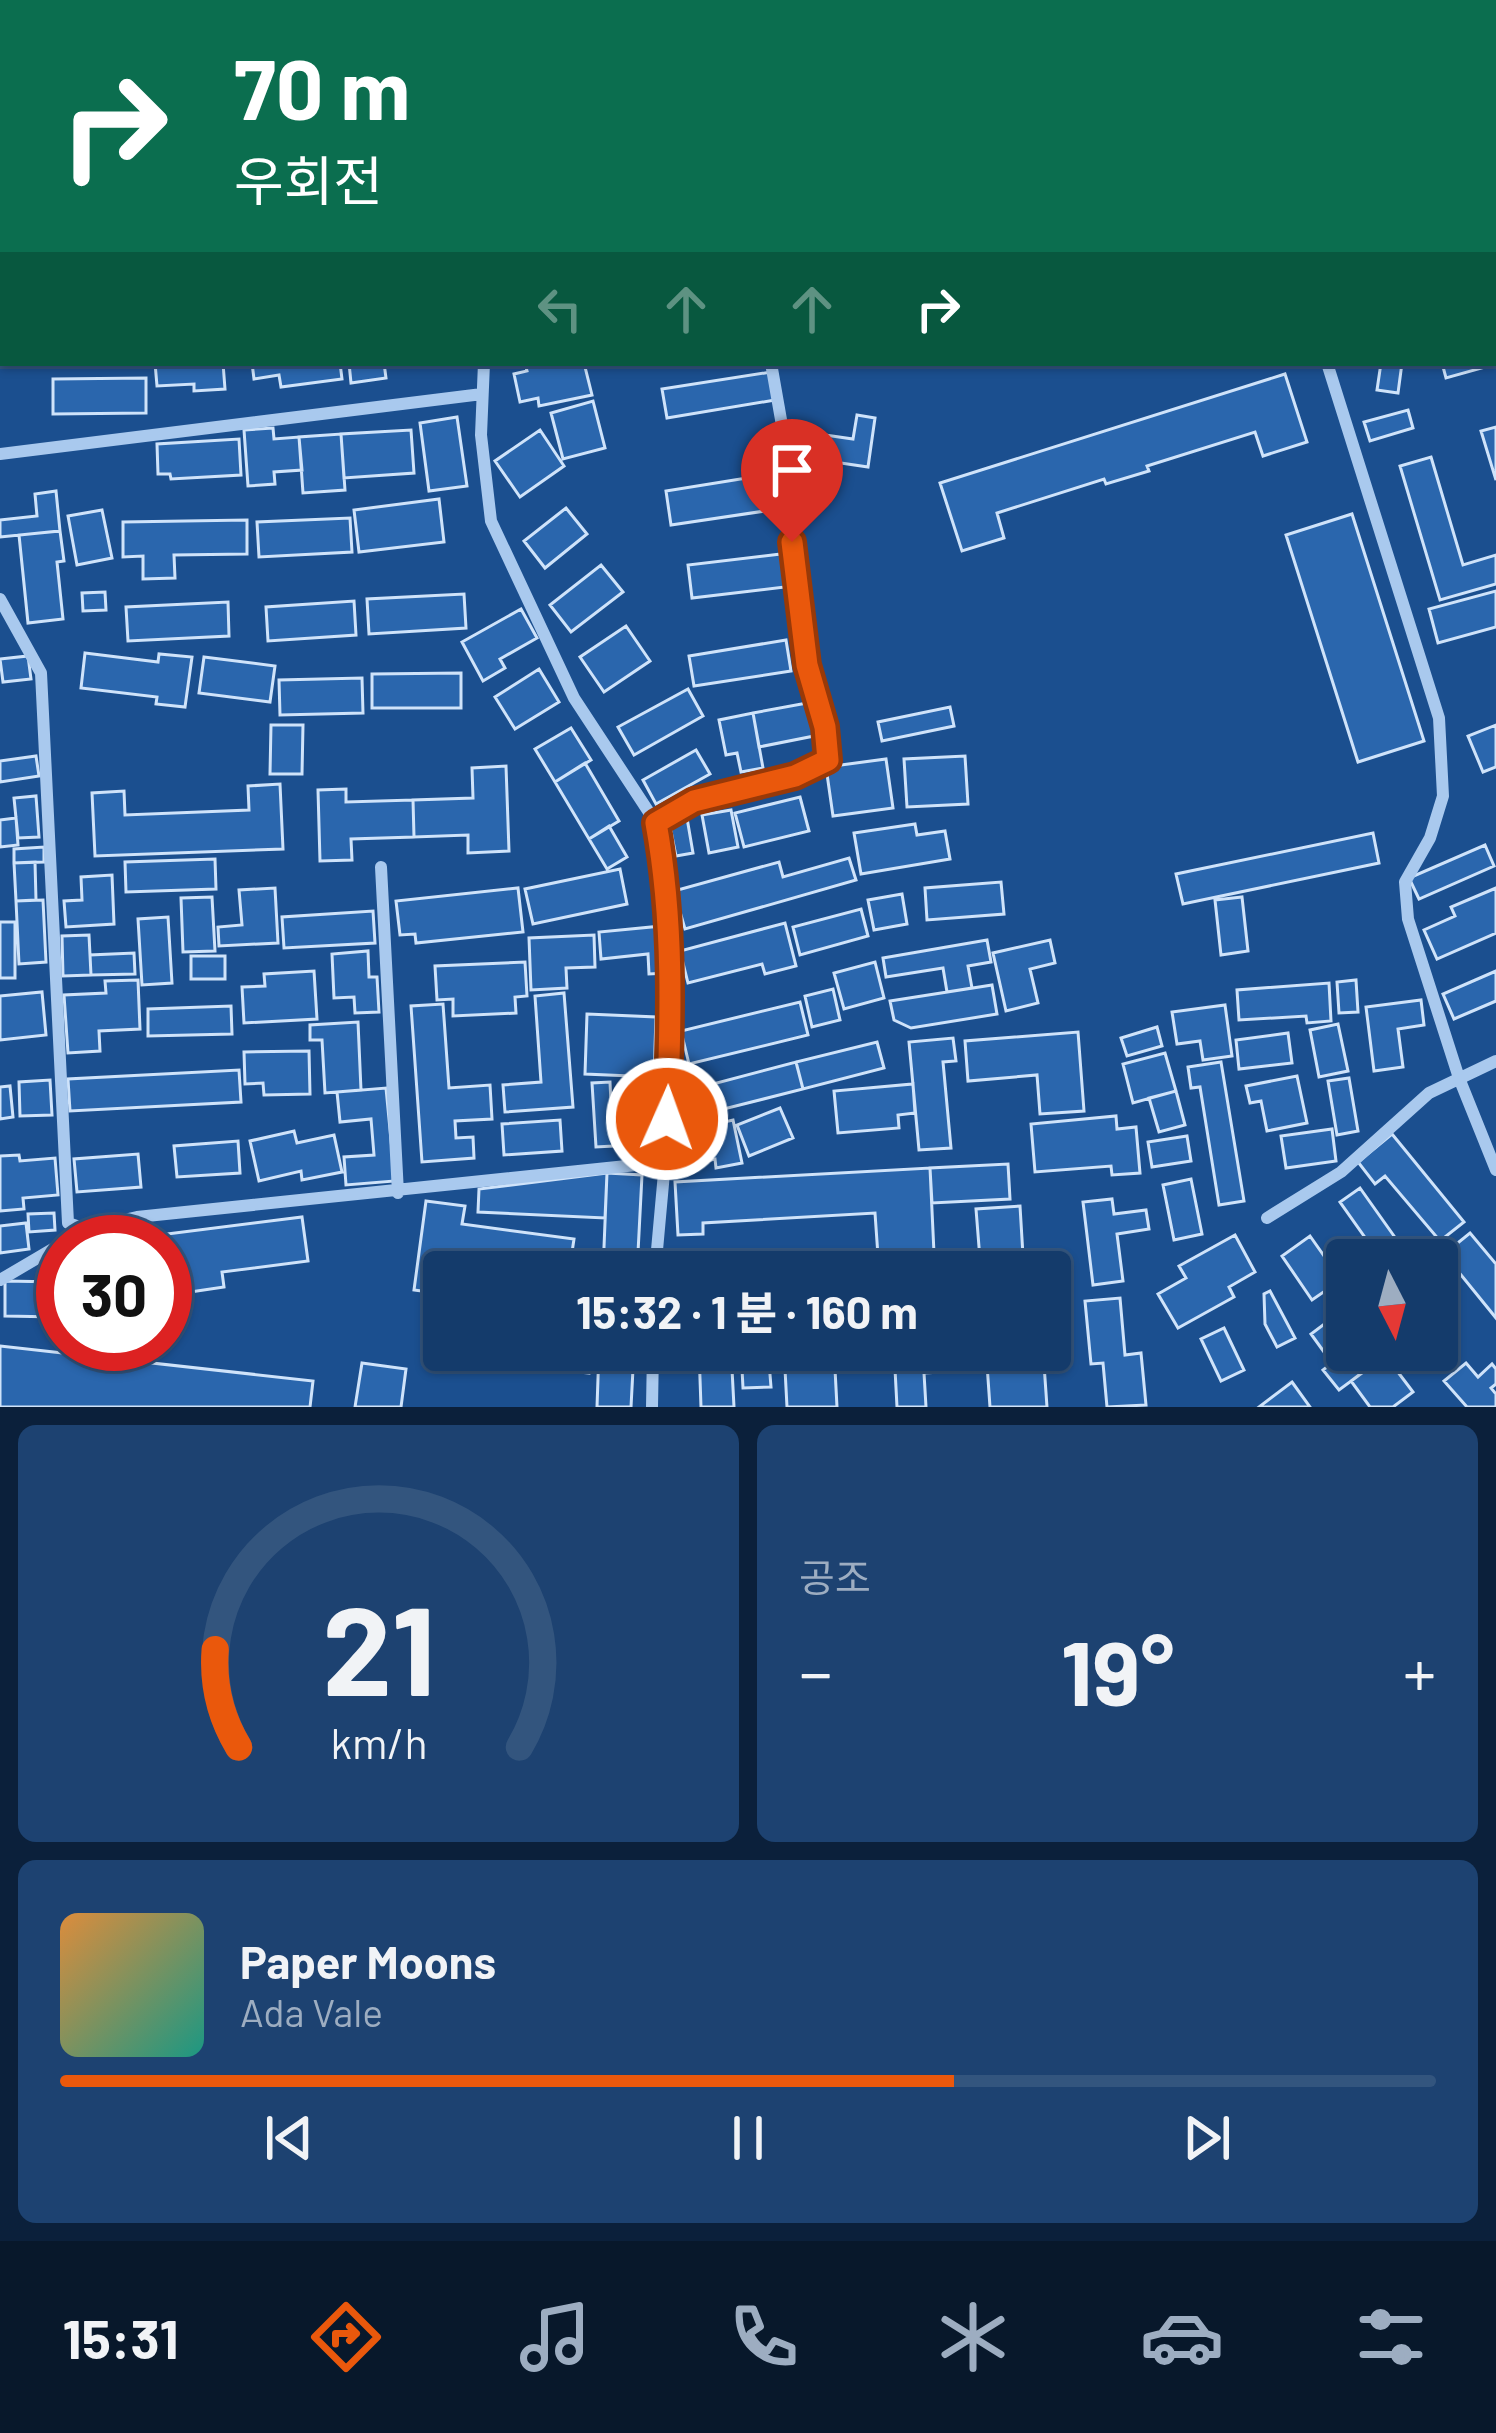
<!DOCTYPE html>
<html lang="ko">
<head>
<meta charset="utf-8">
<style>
  :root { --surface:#143b6b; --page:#1d4271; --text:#f1f3f6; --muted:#9dadc1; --line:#33557e; --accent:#ea580c }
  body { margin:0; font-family:Barlow,"Noto Sans KR",sans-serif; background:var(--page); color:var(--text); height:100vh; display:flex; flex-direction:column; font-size:45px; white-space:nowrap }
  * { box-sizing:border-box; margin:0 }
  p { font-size:39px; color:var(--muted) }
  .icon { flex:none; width:66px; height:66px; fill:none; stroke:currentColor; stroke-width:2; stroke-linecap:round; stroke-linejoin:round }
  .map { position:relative; height:1407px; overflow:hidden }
  .details { display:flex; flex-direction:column; gap:18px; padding:18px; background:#0b203b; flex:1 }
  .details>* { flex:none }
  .top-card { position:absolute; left:0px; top:0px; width:1497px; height:366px; box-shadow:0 3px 9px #0004,0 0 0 3px var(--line); background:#0b6e4f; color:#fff; overflow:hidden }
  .needle { width:78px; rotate:174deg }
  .buttons { position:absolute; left:1326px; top:1239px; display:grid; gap:24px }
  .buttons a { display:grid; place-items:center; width:132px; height:132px; border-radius:12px; background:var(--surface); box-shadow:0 3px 9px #0004,0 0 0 3px var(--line); font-size:60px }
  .speed { position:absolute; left:36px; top:1215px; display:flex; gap:24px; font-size:60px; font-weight:700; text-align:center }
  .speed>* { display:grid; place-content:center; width:156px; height:156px; border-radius:50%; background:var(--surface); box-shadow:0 3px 9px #0004,0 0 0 3px var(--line); line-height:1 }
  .speed .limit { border:18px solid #d22; background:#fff; color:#111 }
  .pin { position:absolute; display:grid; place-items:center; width:102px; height:102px; color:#fff; margin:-123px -51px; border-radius:50% 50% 50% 0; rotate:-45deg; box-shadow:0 0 12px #0007 }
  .pin .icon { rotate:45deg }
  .me { position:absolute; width:132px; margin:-66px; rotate:2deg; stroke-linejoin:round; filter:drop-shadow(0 0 9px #0008) }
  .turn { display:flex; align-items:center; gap:42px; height:252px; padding:0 36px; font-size:54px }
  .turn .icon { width:156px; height:156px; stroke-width:2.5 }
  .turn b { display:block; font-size:84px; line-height:102px }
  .lanes { display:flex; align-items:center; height:114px; padding:0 36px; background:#0003; justify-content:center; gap:60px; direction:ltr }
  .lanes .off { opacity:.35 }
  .big { font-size:90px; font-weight:700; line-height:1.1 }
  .details .card { flex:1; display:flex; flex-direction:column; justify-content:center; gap:18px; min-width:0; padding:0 42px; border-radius:18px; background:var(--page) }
  .details .dial { align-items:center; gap:0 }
  .dial svg { height:312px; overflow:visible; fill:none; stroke:var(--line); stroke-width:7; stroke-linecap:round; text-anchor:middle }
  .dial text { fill:var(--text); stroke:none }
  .song { display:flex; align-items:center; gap:36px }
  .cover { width:144px; height:144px; border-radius:18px; background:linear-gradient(135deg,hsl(30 70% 55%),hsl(170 70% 35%)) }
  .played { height:12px; border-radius:6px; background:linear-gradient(90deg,var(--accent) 65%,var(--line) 65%) }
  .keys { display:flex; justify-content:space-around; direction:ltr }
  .heat { display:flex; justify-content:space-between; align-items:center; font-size:66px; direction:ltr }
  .details .tiles { flex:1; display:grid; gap:18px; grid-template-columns:1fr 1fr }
  .card:last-child { grid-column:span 2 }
  .trip { position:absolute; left:423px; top:1251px; width:648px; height:120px; border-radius:12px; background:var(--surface); box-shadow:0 3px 9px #0004,0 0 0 3px var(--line); font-weight:700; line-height:120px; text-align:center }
  .menu { display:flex; height:192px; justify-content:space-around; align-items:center; background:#08182b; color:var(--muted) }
  .menu .icon { width:84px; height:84px }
  .menu .current { color:var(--accent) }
  .menu b { font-size:54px; color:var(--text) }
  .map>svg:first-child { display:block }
  .building { fill:#2a66ad; stroke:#cfe3fa; stroke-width:3 }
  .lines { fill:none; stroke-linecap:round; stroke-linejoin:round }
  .path { stroke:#a9c9ee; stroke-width:4.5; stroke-dasharray:6 9; stroke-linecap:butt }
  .minor { stroke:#a9c9ee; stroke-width:12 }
  .route-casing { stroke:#983908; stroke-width:30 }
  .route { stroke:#ea580c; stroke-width:21 }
</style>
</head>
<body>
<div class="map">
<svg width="1496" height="1407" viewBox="0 0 1496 1407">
  <rect width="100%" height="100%" fill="#1b4f8f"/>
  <path class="building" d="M1494 326 1496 364 1446 378 1442 363H1494Z
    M155 363H223L225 389 194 391V384L157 386Z
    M252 363H340L342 379 281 387 279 375 254 379Z
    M349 363H384L386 378 351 383Z
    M525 363H584L592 395 539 406 538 398 520 402 514 374 527 371Z
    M1381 363H1402L1398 393 1377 390Z
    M771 372 775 400 667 418 662 389Z
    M1285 374 1307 442 1263 456 1255 432 1147 466 1149 471 1106 484 1104 479 997 513 1004 538 962 551 940 483Z
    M146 378V413L53 414V379Z
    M593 401 605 448 563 459 551 413Z
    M1408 410 1413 428 1370 441 1364 422Z
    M857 415 875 418 868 467 807 458 811 433 853 439Z
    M457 417 467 486 429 491 420 423Z
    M1496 427V480L1481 431Z
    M273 428 274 439 299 437 302 470 274 472 275 484 248 486 244 430Z
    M411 430 414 473 344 478 341 434Z
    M540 430 564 466 520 497 495 461Z
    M341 434 345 490 303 493 299 437Z
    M239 439 241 475 171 479 170 474H158L157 444Z
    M776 451 785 508 671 525 666 491 753 477 750 456Z
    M1431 457 1463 565 1496 555V584L1440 600 1400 466Z
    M56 491 60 531 0 537V520L37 516 35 494Z
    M439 499 444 542 359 552 354 510Z
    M566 508 587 534 545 568 524 541Z
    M102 510 112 558 77 565 68 516Z
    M1352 514 1424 741 1358 762 1286 535Z
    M350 518 352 552 259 557 257 522Z
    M247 520V554L174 555 175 578 143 579V556L123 557V522Z
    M60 531 64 561 57 562 63 619 28 623 19 535Z
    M781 554 785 587 692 598 688 565Z
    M601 565 623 592 571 632 550 605Z
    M1496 591V627L1438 643 1429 609Z
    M105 592 106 610 83 611 82 593Z
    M464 594 466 628 369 634 367 599Z
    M354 601 356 635 268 641 266 607Z
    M228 602 229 636 128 641 126 607Z
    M521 609 537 638 500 659 505 668 483 681 462 642Z
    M626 626 650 661 604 692 580 657Z
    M786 640 791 671 694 686 689 656Z
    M85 653 158 662 159 654 192 657 185 707 156 704 157 697 81 688Z
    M28 656 31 679 3 682 0 659Z
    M204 657 275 666 270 702 199 693Z
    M539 669 559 702 515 729 495 697Z
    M461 673V708H372V674Z
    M362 678 363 713 280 715 279 680Z
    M688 689 703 716 634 755 618 727Z
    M807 703 814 736 759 747 753 713Z
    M950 707 954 726 882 741 878 722Z
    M753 713 763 768 741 772 737 753 726 755 719 720Z
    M271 725H303L302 774H270Z
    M1496 725V767L1483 772 1468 736Z
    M571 728 591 760 555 782 535 749Z
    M696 750 710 774 656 804 643 780Z
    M36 756 39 776 0 782V761Z
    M965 756 968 804 907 807 904 759Z
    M886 759 893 808 833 816 826 767Z
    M585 763 619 821 589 839 555 782Z
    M506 766 509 851 468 853V835L414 837 413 800 473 798 472 768Z
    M280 784 283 849 95 856 92 793 124 791 125 815 249 810 248 786Z
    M346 789V802L413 800 414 837 351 839 352 860 320 861 318 790Z
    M36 796 39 837 18 838 14 798Z
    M800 797 809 831 744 847 735 813Z
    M731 810 738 847 709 853 702 815Z
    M16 818 18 845 0 847V820Z
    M687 818 693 853 676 856 669 821Z
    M915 824 917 835 945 831 950 859 861 874 854 833Z
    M609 826 627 857 607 869 589 839Z
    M1373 833 1379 863 1183 904 1176 874Z
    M1485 845 1494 866 1419 899 1409 878Z
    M44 847V862L14 863V849Z
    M849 858 856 880 685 929 674 891 779 862 783 877Z
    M215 859 216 889 126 892 125 862Z
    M35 862 36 900 16 901 14 863Z
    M620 869 627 904 533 924 525 889Z
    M112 875 114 924 66 927 64 901 82 900 81 877Z
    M1001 882 1004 914 927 920 925 888Z
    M275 888 278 943 219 946 218 927 242 925 239 890Z
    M518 888 523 932 416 943 415 934 400 935 396 901Z
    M1496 888V933L1437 959 1424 930 1455 916 1451 907Z
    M902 894 907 924 874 930 868 900Z
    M212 897 215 951 183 952 181 898Z
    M1242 897 1248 951 1221 955 1215 900Z
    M43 900 46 962 19 964 16 901Z
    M861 909 868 936 800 955 793 927Z
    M373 911 375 943 284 948 282 917Z
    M168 917 172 983 142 985 138 919Z
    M0 922H15V978H0Z
    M785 923 796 966 765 974 762 964 688 983 680 951Z
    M662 926 667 973 649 974 648 954 601 959 599 932Z
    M89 935 91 975 63 976 62 936Z
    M594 935 595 967 566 968 567 988 531 990 529 938Z
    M987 940 991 962 968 966 972 988 947 992 943 968 886 977 883 958Z
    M1050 940 1055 963 1030 969 1038 1003 1006 1011 993 953Z
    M368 951 369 977H377L379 1012 355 1013 354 997 334 998 332 954Z
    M134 953 135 974 91 975 90 955Z
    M191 956H225V979H191Z
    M525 962 527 996 515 997 516 1013 453 1016V999L437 1000 435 966Z
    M875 962 884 998 844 1009 834 973Z
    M314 971 317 1019 244 1023 242 987 265 986 264 974Z
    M1496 971V1001L1454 1019 1443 994Z
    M138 980 140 1029 99 1031 100 1051 68 1053 64 995 106 993 105 981Z
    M1356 980 1358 1012 1339 1013 1337 982Z
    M1329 983 1331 1021 1307 1023 1306 1016 1239 1020 1237 990Z
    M992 985 997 1014 911 1028 894 1020 890 1001Z
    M833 989 840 1020 812 1027 805 996Z
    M42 992 46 1035 0 1040V996Z
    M564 993 573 1107 505 1112 503 1085 541 1082 535 996Z
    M1421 1000 1424 1025 1398 1029 1403 1067 1374 1071 1366 1007Z
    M800 1002 808 1035 689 1064 681 1031Z
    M443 1004 449 1088 490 1085 492 1119 455 1121 456 1138 473 1137 474 1158 422 1162 411 1006Z
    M1225 1005 1232 1056 1203 1060 1200 1041 1177 1044 1172 1012Z
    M231 1006 232 1034 148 1036V1009Z
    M587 1014 656 1017 654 1077 585 1074Z
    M358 1022 361 1090 325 1093 322 1040H310V1025Z
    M1338 1024 1348 1071 1319 1077 1310 1030Z
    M1157 1027 1162 1046 1127 1056 1121 1038Z
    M1078 1032 1084 1111 1040 1114 1037 1075 968 1081 965 1041Z
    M1288 1033 1292 1063 1239 1069 1236 1040Z
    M953 1038 956 1061 943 1062 951 1148 919 1150 909 1042Z
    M877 1042 884 1068 803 1089 796 1062Z
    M309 1051 310 1094 264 1095 263 1083 245 1084 244 1052Z
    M1165 1053 1176 1091 1133 1103 1123 1064Z
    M796 1062 803 1089 716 1111 709 1085Z
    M1221 1062 1244 1201 1219 1205 1200 1087 1191 1088 1188 1067Z
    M239 1070 241 1102 70 1111 68 1079Z
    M1297 1076 1307 1123 1267 1131 1261 1101 1250 1103 1246 1086Z
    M1349 1078 1358 1131 1337 1135 1328 1081Z
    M50 1080 52 1115 20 1116 19 1082Z
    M610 1082 613 1146 596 1147 592 1083Z
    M913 1084 915 1113 898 1115 899 1128 838 1133 834 1091Z
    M10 1086 13 1117 0 1119V1087Z
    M386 1088 395 1181 346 1185 344 1157 374 1155 371 1119 340 1122 337 1092Z
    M1176 1091 1185 1125 1159 1132 1149 1098Z
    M780 1108 793 1138 749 1156 737 1125Z
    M658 1111 659 1146 624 1147 623 1112Z
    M1116 1116 1117 1129 1136 1127 1140 1173 1112 1175 1111 1166 1035 1172 1031 1124Z
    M560 1120 562 1151 504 1155 502 1124Z
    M733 1120 742 1163 716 1168 715 1159 687 1166 680 1132Z
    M1332 1129 1336 1161 1286 1168 1281 1136Z
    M294 1131 297 1143 334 1135 342 1172 302 1180 301 1171 259 1181 250 1141Z
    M1392 1134 1464 1222 1440 1241 1385 1176 1375 1184 1358 1162Z
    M1187 1136 1191 1161 1152 1167 1148 1142Z
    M238 1141 240 1173 177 1177 174 1146Z
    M138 1154 141 1187 77 1192 74 1159Z
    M19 1155 20 1161 55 1158 58 1195 23 1198 24 1209 0 1211V1156Z
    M1008 1164 1010 1199 932 1203 930 1168Z
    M930 1168 934 1253 878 1256 875 1213 703 1223V1234L678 1235 675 1182Z
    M607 1173 605 1218 478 1212 479 1189Z
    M607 1173 642 1175 637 1272H603Z
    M1191 1179 1202 1234 1174 1240 1163 1185Z
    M1360 1188 1411 1260H1381L1340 1202Z
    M1112 1199 1114 1214 1146 1210 1149 1229 1117 1234 1123 1281 1093 1285 1083 1202Z
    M426 1201 465 1206 462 1224 574 1239 569 1272 462 1268 461 1272H444V1294L414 1290Z
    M1020 1206 1024 1272H981L976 1209Z
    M54 1213 55 1230 29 1232 28 1214Z
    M302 1217 308 1261 222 1272 224 1287 170 1295 168 1279 165 1280V1242H104Z
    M26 1223 29 1249 0 1253V1226Z
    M1470 1233 1496 1264V1318L1444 1254Z
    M1235 1235 1255 1272 1229 1287 1234 1297 1178 1328 1158 1294 1186 1278 1179 1266Z
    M1310 1236 1341 1280 1312 1300 1282 1256Z
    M750 1262 751 1272H695V1265Z
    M5 1281 58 1282 57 1317 5 1316Z
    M1270 1291 1295 1338 1277 1347 1265 1324 1264 1294Z
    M1120 1298 1125 1355 1141 1353 1146 1405 1107 1407 1103 1363 1091 1364 1085 1301Z
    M1335 1316 1347 1331V1350H1362L1373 1365 1339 1390 1323 1370 1332 1363 1311 1334Z
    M1437 1326 1458 1350 1435 1369 1420 1350H1437Z
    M1224 1328 1244 1370 1221 1381 1201 1339Z
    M0 1346 313 1381 310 1407H0Z
    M563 1350H591L589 1373 561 1370Z
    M599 1350H634L631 1407H597Z
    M699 1350H731L734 1407H701Z
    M741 1350H768L771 1387 743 1388Z
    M784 1350H834L837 1407H787Z
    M894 1350H939L940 1372 924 1373 926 1407H897Z
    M986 1350H1043L1047 1407H990Z
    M1385 1355 1413 1392 1393 1407H1370L1351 1381Z
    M362 1363 406 1369 401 1407H355Z
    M1466 1363 1478 1377 1492 1364 1496 1369V1384L1491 1388 1496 1394V1407H1467L1444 1381Z
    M1292 1382 1310 1407H1259Z"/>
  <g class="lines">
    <path class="path" d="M39 3 41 0
      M1316 3 1317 0
      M0 144 3 141"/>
    <path class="minor" d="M519 0V3
      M744 0V3
      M989 0 990 3
      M1146 0V3
      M0 30 3 32
      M484 363 481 435 491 521 574 698 656 823 666 879 673 990 665 1162 655 1272
      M1327 363 1439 718 1443 796 1430 838 1405 882 1408 919 1459 1078 1496 1170
      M0 454 482 394
      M0 599 41 673 68 1223 85 1229
      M656 823 694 801 795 776 828 761 825 727 807 665 795 589 786 448 771 363
      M381 867 398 1193
      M1267 1218 1341 1172 1429 1093 1496 1061
      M64 1242 85 1229 137 1217 665 1162
      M0 1280 63 1243
      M652 1407 653 1350"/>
  </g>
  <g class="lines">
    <defs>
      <path id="route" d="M667 1119C671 1019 674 922 656 823L694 801 795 776 828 760 825 727 807 665 792 542"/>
    </defs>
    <use href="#route" class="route-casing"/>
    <use href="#route" class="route"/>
  </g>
</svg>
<div class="buttons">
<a><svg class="needle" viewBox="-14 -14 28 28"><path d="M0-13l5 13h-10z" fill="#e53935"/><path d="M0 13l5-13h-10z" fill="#9dadc1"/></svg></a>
</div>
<div class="speed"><div class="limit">30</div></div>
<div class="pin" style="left:792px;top:542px;background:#d93025"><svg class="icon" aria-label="arrive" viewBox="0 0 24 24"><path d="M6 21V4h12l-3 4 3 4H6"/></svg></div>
<svg class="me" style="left:667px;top:1119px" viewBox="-20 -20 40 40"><circle r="17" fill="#ea580c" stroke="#fff" stroke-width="3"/><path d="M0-11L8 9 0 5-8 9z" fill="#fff"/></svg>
<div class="trip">15:32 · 1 분 · 160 m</div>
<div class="top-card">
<div class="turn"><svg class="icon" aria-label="right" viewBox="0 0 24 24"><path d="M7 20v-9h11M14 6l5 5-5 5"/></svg><div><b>70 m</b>우회전</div></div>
<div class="lanes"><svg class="icon off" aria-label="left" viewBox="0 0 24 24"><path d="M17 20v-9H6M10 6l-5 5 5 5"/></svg><svg class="icon off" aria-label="ahead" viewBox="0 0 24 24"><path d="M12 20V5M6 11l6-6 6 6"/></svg><svg class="icon off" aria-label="ahead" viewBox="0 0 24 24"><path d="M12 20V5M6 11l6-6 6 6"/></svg><svg class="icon" aria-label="right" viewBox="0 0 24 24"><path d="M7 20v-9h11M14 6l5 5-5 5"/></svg></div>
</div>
</div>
<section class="details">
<div class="tiles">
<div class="card dial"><svg viewBox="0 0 100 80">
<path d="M14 69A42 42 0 1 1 86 69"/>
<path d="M14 69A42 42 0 0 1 8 44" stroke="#ea580c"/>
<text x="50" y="56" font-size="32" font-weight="700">21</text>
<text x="50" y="72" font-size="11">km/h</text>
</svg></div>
<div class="card"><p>공조</p>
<div class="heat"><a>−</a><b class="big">19°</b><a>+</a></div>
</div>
<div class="card">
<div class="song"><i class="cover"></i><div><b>Paper Moons</b><p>Ada Vale</p></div></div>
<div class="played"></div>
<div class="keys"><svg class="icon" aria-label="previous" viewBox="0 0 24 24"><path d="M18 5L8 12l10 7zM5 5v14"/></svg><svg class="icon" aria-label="pause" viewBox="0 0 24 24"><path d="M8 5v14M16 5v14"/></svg><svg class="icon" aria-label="next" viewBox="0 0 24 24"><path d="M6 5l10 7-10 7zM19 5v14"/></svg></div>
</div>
</div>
</section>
<nav class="menu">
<b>15:31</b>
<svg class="icon current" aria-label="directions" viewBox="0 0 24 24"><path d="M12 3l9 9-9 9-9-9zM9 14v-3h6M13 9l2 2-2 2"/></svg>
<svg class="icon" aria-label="music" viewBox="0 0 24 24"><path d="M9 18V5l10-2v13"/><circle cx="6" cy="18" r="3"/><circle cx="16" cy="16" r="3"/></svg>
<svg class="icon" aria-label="phone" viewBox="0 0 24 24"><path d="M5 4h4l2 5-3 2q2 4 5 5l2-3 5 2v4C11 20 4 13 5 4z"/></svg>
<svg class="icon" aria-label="climate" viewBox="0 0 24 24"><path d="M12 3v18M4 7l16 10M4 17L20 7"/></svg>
<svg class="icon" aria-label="car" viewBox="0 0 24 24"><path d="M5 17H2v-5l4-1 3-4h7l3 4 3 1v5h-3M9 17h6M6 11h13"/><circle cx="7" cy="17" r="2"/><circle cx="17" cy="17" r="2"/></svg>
<svg class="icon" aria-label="filters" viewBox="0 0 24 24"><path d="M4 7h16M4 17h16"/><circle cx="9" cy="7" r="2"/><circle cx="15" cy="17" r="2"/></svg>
</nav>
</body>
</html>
